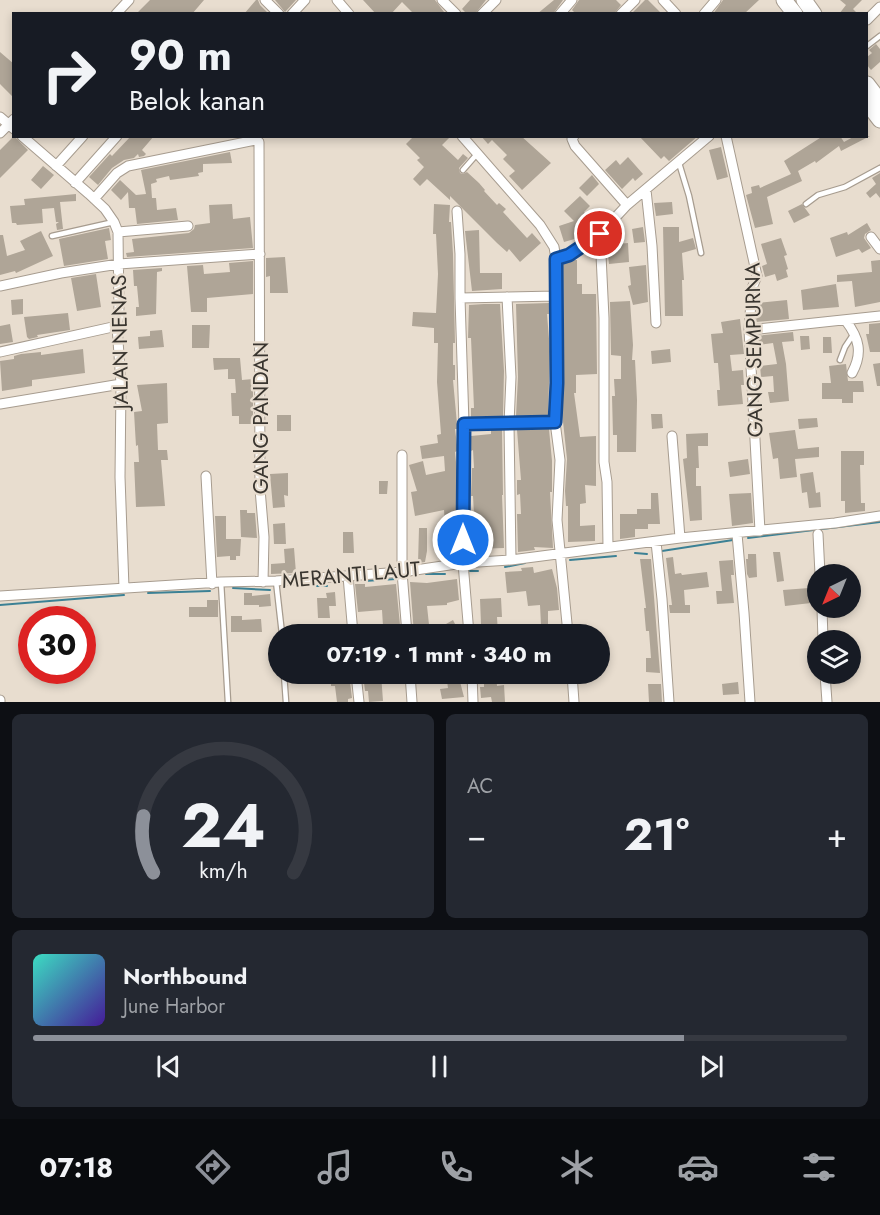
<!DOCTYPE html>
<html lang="id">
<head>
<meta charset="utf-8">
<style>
  :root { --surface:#171b24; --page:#242831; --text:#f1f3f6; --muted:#9ea1a6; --line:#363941; --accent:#8c9099 }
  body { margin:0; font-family:Jost,sans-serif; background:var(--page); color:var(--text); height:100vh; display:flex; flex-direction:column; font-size:22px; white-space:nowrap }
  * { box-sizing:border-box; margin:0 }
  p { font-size:20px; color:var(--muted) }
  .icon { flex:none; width:33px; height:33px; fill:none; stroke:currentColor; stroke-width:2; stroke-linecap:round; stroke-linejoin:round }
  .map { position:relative; height:702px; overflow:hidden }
  .side { display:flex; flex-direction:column; gap:12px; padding:12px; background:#0d0f14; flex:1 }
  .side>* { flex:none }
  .banner { position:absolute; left:12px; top:12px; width:856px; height:126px; border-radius:0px; box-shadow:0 3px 9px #0003; background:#171b24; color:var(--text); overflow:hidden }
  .needle { width:39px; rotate:223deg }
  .buttons { position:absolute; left:807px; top:564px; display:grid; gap:12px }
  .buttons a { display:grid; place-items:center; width:54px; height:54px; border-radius:50%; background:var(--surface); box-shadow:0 3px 9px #0003; font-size:30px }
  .speed { position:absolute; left:18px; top:606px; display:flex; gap:12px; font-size:30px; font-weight:700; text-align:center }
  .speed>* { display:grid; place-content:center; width:78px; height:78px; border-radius:50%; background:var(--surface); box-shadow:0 3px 9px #0003; line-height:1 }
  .speed .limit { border:9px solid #d22; background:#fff; color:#111 }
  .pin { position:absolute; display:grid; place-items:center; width:51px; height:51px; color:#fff; margin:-26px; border:3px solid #fff; border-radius:50%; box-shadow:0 2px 6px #0007 }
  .me { position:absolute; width:66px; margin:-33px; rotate:0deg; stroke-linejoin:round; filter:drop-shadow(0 0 4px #0008) }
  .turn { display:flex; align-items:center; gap:21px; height:126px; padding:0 18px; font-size:27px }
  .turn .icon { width:78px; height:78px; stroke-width:2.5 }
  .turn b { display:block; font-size:42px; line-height:51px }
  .big { font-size:45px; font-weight:700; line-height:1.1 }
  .side .tile { flex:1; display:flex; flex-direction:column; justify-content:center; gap:9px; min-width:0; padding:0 21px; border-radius:9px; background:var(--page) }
  .side .dial { align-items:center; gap:0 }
  .dial svg { height:156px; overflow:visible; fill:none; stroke:var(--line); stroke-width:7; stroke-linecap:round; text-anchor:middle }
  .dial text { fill:var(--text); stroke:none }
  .song { display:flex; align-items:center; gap:18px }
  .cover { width:72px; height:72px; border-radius:9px; background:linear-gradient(135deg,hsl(170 70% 55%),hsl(260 70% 35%)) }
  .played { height:6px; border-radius:3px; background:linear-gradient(90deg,var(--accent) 80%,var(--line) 80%) }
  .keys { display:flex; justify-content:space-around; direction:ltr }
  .heat { display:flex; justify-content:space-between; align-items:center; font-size:33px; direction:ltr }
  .side .tiles { flex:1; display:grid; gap:12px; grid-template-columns:1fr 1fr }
  .tile:last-child { grid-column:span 2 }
  .trip { position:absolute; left:268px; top:624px; width:342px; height:60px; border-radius:30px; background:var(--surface); box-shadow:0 3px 9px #0003; font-weight:700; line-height:60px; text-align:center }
  .dock { display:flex; height:96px; justify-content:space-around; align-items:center; background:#090b0e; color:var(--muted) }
  .dock .icon { width:42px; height:42px }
  .dock .on { color:var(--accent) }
  .dock b { font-size:27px; color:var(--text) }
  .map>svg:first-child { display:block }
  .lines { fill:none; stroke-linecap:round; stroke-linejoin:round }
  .stream { stroke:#3c8195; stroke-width:2 }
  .building { fill:#afa597 }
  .service-casing { stroke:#a79c8f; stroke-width:7 }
  .minor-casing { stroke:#a79c8f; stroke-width:11 }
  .primary-casing { stroke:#a79c8f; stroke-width:17 }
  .service { stroke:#fff; stroke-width:4.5 }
  .minor { stroke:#fff; stroke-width:9 }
  .primary { stroke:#fff; stroke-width:15 }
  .route-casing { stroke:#114b97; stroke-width:15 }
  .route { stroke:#1a73e8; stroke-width:10 }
  .labels { text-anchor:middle; stroke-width:4.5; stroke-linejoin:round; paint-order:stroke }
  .street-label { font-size:21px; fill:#39352f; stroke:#e8ddcf }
</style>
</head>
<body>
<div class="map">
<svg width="880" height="702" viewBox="0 0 880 702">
  <rect width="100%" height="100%" fill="#e8ddcf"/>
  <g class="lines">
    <path class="stream" d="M748 538 880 522
      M662 551 733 540
      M635 553 647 554
      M570 560 616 556
      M505 567 525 563
      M470 571H478
      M426 574H445
      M364 581 396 579
      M308 586H327
      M233 588 270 590
      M148 593 210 591
      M0 605 124 595"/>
  </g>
  <path class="building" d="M150 0H204L192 14H136Z
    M256 0H258L260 5 269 14H244Z
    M275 0H296L285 12Z
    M363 0H435L444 12 414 14 402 2 391 14H376Z
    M470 0H486L475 14H467L462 9Z
    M554 0H563L553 14H537Z
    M579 0H616L621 5 614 14H576L572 10Z
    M645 0H648L662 14H631Z
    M723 0H759L744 14H713Z
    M840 0H862L853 9 858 14H839L846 5Z
    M876 44 880 49V62L871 70 867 65V57L872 53 869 50Z
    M0 52 14 64V98L0 84Z
    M14 136 28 150 0 178V150Z
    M131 136H154L142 150 146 154 144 156 139 157 138 154 134 158 124 160 112 168 98 185 89 177 110 154 112 156Z
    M414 136H451L442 145 458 160 463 154 468 158 459 168 460 173 463 174 467 172 479 183 485 190 484 191 497 205 499 203 506 209 503 212 527 238 532 233 541 243 520 262 509 249 507 252 497 243 450 196V200L427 179 420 186 413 179 424 167 417 160 420 158 406 144Z
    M481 136H521L551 163 522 190 509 176 515 171 503 159 507 155 492 140 488 144Z
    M639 136H698L669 161 664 156 661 159Z
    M823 136H840L844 142 855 136H870L841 151 839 146 816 163 815 161 798 171 802 181 767 197 773 224 755 228 746 195 752 193 751 187 759 185 760 188 789 175 791 174 784 161Z
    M721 147 728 177 717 180 709 150Z
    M230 152 232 163 203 164V172L198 173 199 176 170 180 169 176 156 179 157 182 151 184 152 198H156L157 210 176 208 178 220 137 224 135 208H129L128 192 121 200 111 190 120 180 136 195 146 194 141 170Z
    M628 157 643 174 635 181 633 178 622 189 605 170 616 160 620 165Z
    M43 166 54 175 41 189 31 180Z
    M880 173V198L876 193 870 198 866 193 876 184 872 178Z
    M592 175 599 184 587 196 579 188Z
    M76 194V201L60 202 63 229 57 230 56 224 59 222H56L54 208 42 209 43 223 17 225 16 223H12L10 206 25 205 24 199Z
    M580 196 590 206 584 212 594 223 578 238 564 242 559 226 574 221 564 211Z
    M672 202 673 214 656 216 654 203Z
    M232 204 233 219 250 217 253 248 127 257 126 253 134 252 132 239 189 233 194 229 195 225 210 223 209 205Z
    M434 204 450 205 449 222H451L453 254 455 343H453V365H455V380H453L457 424V429H455L457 445V451L455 452 457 472 456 557 446 559H442L443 538H441V524H445L444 510 415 516 411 492 417 491 409 465 423 461 426 475 445 471 444 456 422 459 420 446 438 443 437 435 441 434 437 382 438 343H434V328L412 326 413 312 436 313 438 274 436 234H433Z
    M802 204 810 215 794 223 788 211Z
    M867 223 871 230 865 234 864 238 871 248 862 253 859 249 836 257 830 238 847 232 848 235Z
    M643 227 645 242 634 243 632 229Z
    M663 227H679V242L693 238 696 249 682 253 684 280H682L683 316H665Z
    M109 228 111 240 105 241 108 259 64 266 59 239Z
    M479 230 480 273H502V289L472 291 465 231Z
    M41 231 53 256 16 273 15 271 0 275V235H3L7 256 25 250 20 241Z
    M781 238 787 255 784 256 788 269 786 270 788 277 777 281 775 274 765 277 762 266 767 264 761 244Z
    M628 243 629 262 609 264 607 245Z
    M285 257 288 293H270V276L266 277V258Z
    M574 260H577V284H582V294H596L597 374 576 375V393H574L580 437 596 436V486L585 485 586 503 580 504V526L595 525V541L568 542V506H566L565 491 567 459 562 412 564 365 563 264Z
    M880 260V302L855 307 852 281 837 282V275L872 272 871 261Z
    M253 261V294L207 298V312H191L187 266 203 265 204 274 230 272 229 263Z
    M646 265 648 302 633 305 628 286 631 285 629 267Z
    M162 268V271L157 272 156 314 136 316V307H139L137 286H134L133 270Z
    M96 274 101 307 77 311 71 278Z
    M836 284 839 307 803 310 801 290Z
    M23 299V314L12 315 11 300Z
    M787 300 789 319 756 322 758 303Z
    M630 301 633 345 632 360H635L637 400 636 452H617V435H613L612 396H615L614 379H621V356L611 355 610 302Z
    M550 303V314H547L550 351 548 415 516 416 518 377 516 304Z
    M484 304H500L504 371 503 416 471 417V408H474L471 338H468L469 305Z
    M68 313 70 330 37 335 38 337 29 339 27 337 24 317Z
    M740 319 744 354 730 355 732 371 743 370 744 385H741L743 404 718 406 717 390H720L718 363H714L711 334 723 333 721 322Z
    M880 323V352H870L866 334H869V324Z
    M10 324 13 342 0 344V326Z
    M192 325H210L209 348H192Z
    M162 330 164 347 139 349 138 337 150 336V331Z
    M793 332 794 341 782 342 786 364 789 401 770 403 768 392H774L773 376 761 377 760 366 777 364 773 343 757 345 756 336Z
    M800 336H809L810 349 801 350Z
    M823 337H831L832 353H823Z
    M83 349 85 373 32 380V386L2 391 0 361 14 359V356L21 354 41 352V355Z
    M670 349 671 362 652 364 651 351Z
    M213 358H240L242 380 253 379V424H239V416H232L231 393H236L235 379H228V369L214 370Z
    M880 363V386H877L873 364Z
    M846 364 848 381H863L864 392H853V403H842V399H822V383H831L829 366Z
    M167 383 168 423 157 424 158 450H167L168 460H161L165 506 136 507 134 462H139L138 445 136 446 134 412 142 411 137 385Z
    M651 414H662L663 428 652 429Z
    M277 415H291V431H277Z
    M817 418 818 427 799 429 798 419Z
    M549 429 552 461V492H550L553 548 534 547 535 550 518 552 517 514H521L520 494 517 495V480H521L517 430Z
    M491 430H502L503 495H502L504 548 475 549 477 514H474L473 496H471L472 468H474L473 450 471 451V436L491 434Z
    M795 430 798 449 819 447V457L795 459 797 477 780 479 778 458 773 459 769 433Z
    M708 433V446H698L699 468H696V486H701L702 520 690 521 683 459 687 458 686 434Z
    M841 451H864V465H860L861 503H865V511L845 513V501H841Z
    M748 459 750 474 730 477 728 462Z
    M813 472 816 493 820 492 821 507 809 508 807 492 802 493 800 474Z
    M288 473V496L284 495 285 507 273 508 270 474Z
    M379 481H388L387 494H379Z
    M651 493H658L660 524H648V529H635V537L620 539V514H637V509H651Z
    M751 493 753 523 732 526 729 494Z
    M240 510H247V513H255L257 538 241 537Z
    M215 516H226V539H241L240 556H236V560H230V556L217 557Z
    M285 523 286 544H274L273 524Z
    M419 528H427V551L425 562 418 563Z
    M343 532H353L354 553H343Z
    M294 548 296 573 271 574V564L285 563 284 549Z
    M773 552H780L784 581 777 582Z
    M748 554H756L757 577 749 578 747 574 746 559H748Z
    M673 557 675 574 681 573 682 575 707 572 709 587 684 590 685 605H690V613H670L669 605H672L666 558Z
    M640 559H651L660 673 646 672V658H651L649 631H646L644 608H646Z
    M733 560 734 575H731L734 603 717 604 716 591H722L719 561Z
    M533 567 534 573 552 569 557 588 559 610 548 611V625H541L540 605 528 606 526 591 507 593 505 572 522 571 521 568Z
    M457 579 459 600 447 603V605L427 606 430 634H414L410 582 427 583Z
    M355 584H365V587L396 584 400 625 383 626 382 610 358 612Z
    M809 588 811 603 785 606 783 590Z
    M335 592 336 606H329L330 618H318L317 598H327L326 593Z
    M244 593H252V596L270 594 271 606 259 607V605H244Z
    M501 598 502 617H497L498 634H478L477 624H481L480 599Z
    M207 600H218V617H189V607H207Z
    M231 616H242V620L261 619 262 632H231Z
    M453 620 457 628 443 634 439 628Z
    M331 674H349L352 698 348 699V702H337L335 686H331Z
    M363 674H381L383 701 369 702 368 691H365Z
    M446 674H458L464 697 442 699 440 689 448 688Z
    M484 674H496L497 686 504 685 505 702H492L491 697 481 698 480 687H484Z
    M738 682 739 694 723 695 722 684Z
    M648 684H661L662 702H649Z"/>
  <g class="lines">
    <defs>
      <path id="service" d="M867 46 880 36
        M679 163 689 196 701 253
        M463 170 477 154
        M806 204 818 195 845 187 880 168
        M52 236 114 222
        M840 360 845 347 853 335
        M276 581 282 634
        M221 582 228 702
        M284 674 286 702"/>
      <path id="minor" d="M265 0 279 14
        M337 0 349 14
        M442 0 456 14
        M663 0 676 14
        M116 14 129 0
        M292 14 305 0
        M482 14 496 0
        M560 14 572 0
        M621 14 635 0
        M704 14 716 0
        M867 20 880 7
        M0 117 14 129
        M0 133 14 119
        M22 136 89 194 105 209 114 222 118 232 119 314 117 326 121 384 120 477 124 588
        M462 136 540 225 554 247 556 259 557 319 555 422 560 460 557 520 568 634
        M574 136 572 139 575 146 627 205
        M726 136 757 276 752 288 749 330 760 531
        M56 166 83 136
        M75 183 117 136
        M646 190 652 246 656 323
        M94 199 117 173 128 166 256 140 259 142 260 489 264 537 263 582
        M457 211 460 254V298L464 424 463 563 469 634
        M118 232 188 226
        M600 234 604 318V462L607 482 608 547
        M871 237 880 249
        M556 259 569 255 600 234 627 205 709 136
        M0 286 61 273 119 264 260 254
        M507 297 511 377 509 424 511 560
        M460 298 556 296
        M846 321C859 338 863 353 852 373
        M749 330 880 316
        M0 352 117 326
        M0 404 121 384
        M464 424 555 422
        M672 436 680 538
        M402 455V572L407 634
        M206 476 212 584
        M737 534 744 613 750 702
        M818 534 820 574
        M656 542 662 599 669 702
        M348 576 353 634
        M0 596 221 582 276 581 402 572 463 563 511 560 680 538 835 523 880 516
        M822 608 823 640
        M356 674 359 702
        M410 674 412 702
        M472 674 473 702
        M572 674 574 702
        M825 674 827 702
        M0 700V702"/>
      <path id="primary" d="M784 0 795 14
        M804 0 814 14
        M867 84 880 101
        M867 103 880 120"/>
    </defs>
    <use href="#service" class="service-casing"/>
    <use href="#minor" class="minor-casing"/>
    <use href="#primary" class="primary-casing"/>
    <use href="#service" class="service"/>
    <use href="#minor" class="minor"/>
    <use href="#primary" class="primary"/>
  </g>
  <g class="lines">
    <defs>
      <path id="route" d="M463 540 464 424 555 422 557 383 556 259 569 255 600 234"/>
    </defs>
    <use href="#route" class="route-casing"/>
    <use href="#route" class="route"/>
  </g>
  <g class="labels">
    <g class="street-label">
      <text transform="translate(120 342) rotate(-91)" y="7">JALAN NENAS</text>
      <text transform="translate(754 350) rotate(-91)" y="7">GANG SEMPURNA</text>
      <text transform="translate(261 418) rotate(-90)" y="7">GANG PANDAN</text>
      <text transform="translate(351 575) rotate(-5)" y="7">MERANTI LAUT</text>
    </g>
  </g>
</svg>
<div class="buttons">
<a><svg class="needle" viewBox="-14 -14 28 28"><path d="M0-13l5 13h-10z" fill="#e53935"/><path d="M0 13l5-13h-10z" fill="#9ea1a6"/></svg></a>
<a><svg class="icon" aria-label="layers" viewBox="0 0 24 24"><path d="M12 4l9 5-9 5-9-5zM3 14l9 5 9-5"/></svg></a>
</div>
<div class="speed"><div class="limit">30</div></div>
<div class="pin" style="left:600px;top:234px;background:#d93025"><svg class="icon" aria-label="arrive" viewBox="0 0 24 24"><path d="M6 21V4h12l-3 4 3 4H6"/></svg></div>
<svg class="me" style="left:463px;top:540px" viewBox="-20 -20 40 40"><circle r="17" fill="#1a73e8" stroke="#fff" stroke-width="3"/><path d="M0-11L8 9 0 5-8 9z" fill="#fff"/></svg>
<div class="trip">07:19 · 1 mnt · 340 m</div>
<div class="banner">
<div class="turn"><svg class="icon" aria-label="right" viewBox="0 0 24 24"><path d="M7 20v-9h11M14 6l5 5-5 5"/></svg><div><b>90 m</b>Belok kanan</div></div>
</div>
</div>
<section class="side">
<div class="tiles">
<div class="tile dial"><svg viewBox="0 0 100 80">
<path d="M14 69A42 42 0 1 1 86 69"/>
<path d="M14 69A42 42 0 0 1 9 40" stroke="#8c9099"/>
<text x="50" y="56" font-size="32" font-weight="700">24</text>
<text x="50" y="72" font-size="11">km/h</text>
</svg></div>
<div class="tile"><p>AC</p>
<div class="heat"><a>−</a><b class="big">21°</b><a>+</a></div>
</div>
<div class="tile">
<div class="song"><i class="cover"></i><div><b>Northbound</b><p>June Harbor</p></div></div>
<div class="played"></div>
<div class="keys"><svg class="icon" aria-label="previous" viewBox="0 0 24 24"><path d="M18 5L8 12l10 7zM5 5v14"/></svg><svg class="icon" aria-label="pause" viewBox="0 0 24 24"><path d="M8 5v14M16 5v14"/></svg><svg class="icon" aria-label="next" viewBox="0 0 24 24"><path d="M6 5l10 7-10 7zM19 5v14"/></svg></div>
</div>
</div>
</section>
<nav class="dock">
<b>07:18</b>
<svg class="icon on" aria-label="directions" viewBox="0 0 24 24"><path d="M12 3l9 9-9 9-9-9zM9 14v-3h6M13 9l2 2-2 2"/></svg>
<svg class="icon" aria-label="music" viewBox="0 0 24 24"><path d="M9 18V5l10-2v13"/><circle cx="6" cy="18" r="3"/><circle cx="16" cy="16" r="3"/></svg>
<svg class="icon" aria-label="phone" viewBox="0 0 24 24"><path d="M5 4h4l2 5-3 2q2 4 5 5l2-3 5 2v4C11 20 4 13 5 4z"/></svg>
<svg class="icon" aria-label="climate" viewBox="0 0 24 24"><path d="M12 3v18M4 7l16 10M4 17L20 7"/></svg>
<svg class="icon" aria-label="car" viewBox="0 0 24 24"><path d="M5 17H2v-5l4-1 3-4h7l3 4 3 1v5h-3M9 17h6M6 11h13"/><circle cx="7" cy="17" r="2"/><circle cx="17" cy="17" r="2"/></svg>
<svg class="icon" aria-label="filters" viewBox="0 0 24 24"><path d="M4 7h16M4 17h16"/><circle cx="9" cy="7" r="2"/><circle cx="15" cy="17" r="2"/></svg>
</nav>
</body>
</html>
